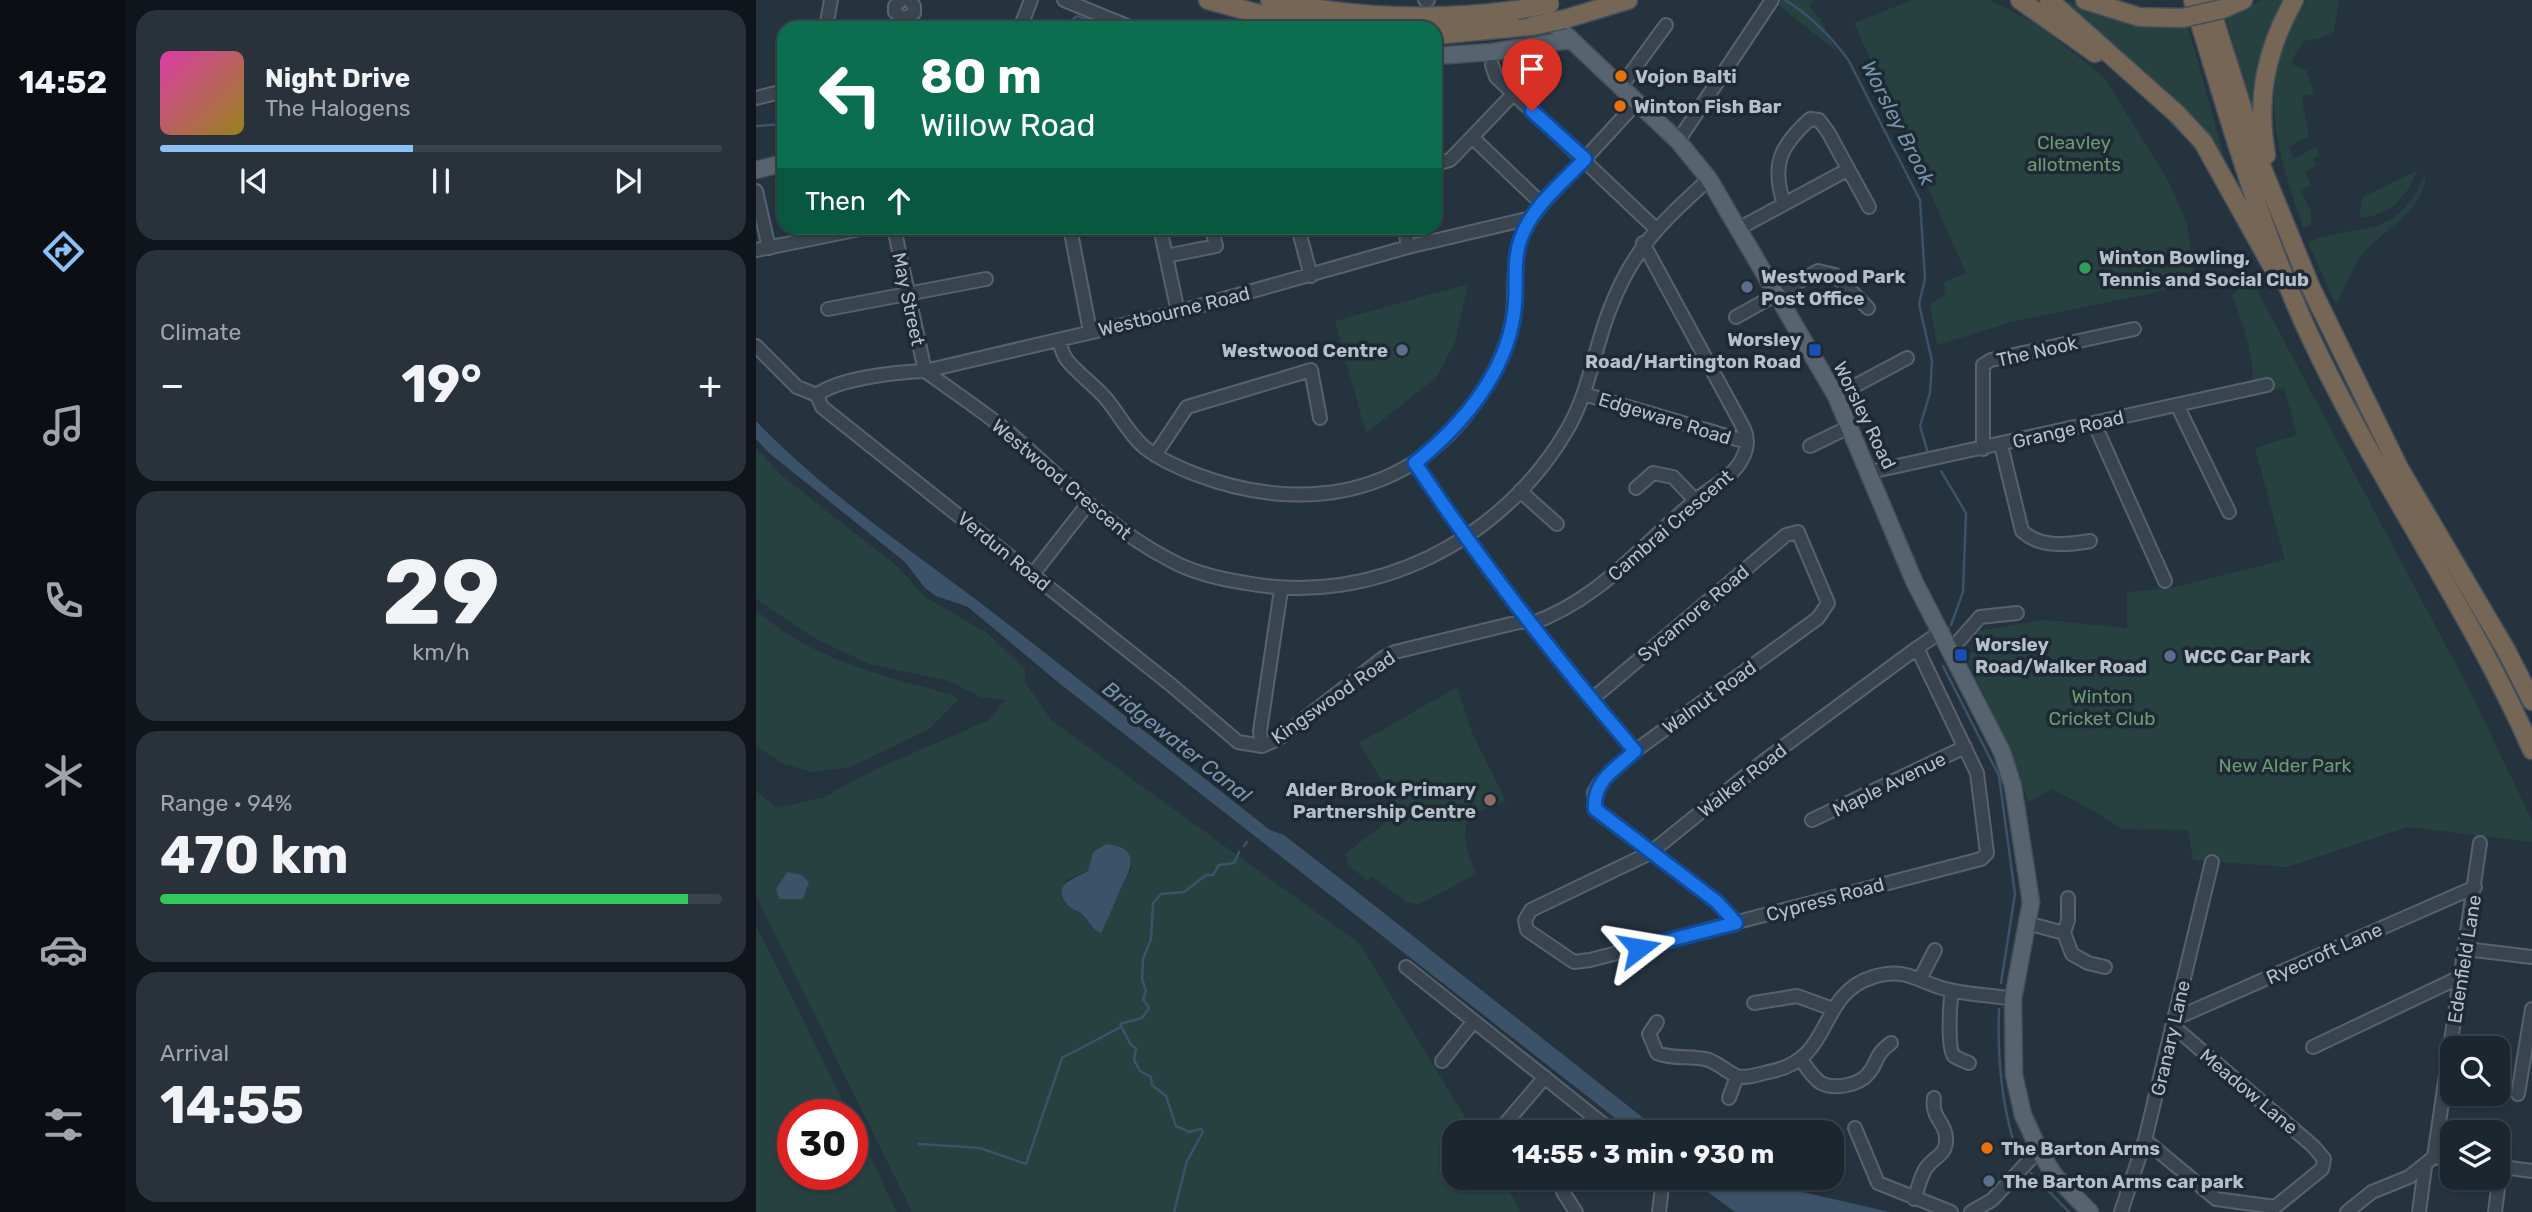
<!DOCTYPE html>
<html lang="en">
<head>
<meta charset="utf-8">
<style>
  :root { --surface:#1c262f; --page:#29323b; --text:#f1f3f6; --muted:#a0a5aa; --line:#3a434b; --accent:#8cc1f8 }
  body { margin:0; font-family:Rubik,sans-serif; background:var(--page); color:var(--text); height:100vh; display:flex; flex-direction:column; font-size:26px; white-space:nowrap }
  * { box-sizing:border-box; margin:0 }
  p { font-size:23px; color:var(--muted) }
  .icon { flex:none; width:38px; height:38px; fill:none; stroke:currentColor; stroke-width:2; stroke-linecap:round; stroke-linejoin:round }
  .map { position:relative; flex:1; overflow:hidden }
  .side { display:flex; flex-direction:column; gap:10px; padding:10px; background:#0f151a; width:630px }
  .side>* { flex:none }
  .guide { position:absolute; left:21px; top:21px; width:665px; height:214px; border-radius:21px; box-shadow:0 2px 5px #0004,0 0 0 2px var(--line); background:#0b6e4f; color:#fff; overflow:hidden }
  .fabs { position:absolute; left:1684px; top:1036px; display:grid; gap:14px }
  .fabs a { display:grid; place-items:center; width:70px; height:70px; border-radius:14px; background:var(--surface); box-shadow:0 2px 5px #0004,0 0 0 2px var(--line); font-size:35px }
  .speed { position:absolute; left:21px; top:1099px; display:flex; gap:14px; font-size:35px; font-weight:700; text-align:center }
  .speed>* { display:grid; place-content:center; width:91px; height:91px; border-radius:50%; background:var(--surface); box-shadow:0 2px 5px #0004,0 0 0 2px var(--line); line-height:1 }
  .speed .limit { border:10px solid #d22; background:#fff; color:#111 }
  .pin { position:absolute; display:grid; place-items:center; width:60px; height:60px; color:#fff; margin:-72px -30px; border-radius:50% 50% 50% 0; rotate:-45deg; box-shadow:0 0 7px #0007 }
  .pin .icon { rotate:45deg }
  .me { position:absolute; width:77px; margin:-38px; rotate:76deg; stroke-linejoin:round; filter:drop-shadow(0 0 5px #0008) }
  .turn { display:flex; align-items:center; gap:24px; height:147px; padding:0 28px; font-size:32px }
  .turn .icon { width:91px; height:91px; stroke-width:2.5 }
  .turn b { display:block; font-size:49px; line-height:60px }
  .then { display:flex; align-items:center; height:66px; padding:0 28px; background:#0003; gap:14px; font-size:26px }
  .big { font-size:52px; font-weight:700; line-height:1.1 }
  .side .tile { flex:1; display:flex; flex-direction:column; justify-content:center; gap:10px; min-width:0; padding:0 24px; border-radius:21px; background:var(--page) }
  .side .dial { align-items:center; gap:0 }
  .dial b { font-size:91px; line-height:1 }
  .song { display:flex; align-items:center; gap:21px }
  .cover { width:84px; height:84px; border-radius:10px; background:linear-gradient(135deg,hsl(320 70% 55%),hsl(50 70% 35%)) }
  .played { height:7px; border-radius:4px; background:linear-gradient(90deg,var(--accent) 45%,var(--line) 45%) }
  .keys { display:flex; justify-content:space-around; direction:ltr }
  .heat { display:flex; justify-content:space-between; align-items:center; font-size:38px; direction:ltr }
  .charge { height:10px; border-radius:5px; background:linear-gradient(90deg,#34c759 94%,var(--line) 0) }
  .trip { position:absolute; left:686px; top:1120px; width:402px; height:70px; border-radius:21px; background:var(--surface); box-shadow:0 2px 5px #0004,0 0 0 2px var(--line); font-weight:700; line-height:70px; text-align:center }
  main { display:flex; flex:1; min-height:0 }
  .dock { display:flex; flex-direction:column; width:126px; justify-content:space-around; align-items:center; background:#0b0f13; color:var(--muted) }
  .dock .icon { width:49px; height:49px }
  .dock .active { color:var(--accent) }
  .dock b { font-size:32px; color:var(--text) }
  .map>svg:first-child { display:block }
  .green { fill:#274040; fill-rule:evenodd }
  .water { fill:#3b5268 }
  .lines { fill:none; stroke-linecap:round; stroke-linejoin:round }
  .stream { stroke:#3b5268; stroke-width:2.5 }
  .minor-casing { stroke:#57626d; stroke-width:16 }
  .major-casing { stroke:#45505b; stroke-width:19 }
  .highway-casing { stroke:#444f5a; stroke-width:21 }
  .minor { stroke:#39444f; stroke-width:12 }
  .major { stroke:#57646f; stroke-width:16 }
  .highway { stroke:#756656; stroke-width:18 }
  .highway-bridge-casing { stroke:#444f5a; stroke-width:21; stroke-linecap:butt }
  .highway-bridge { stroke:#756656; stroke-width:18 }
  .route-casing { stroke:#114b97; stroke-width:18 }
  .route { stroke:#1a73e8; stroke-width:12 }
  .food-dot { fill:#e8710a; stroke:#1e2934; stroke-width:2.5 }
  .leisure-dot { fill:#2e9e5b; stroke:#1e2934; stroke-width:2.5 }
  .service-dot { fill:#5c6f8a; stroke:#1e2934; stroke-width:2.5 }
  .transit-dot { fill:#1a4fb4; stroke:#1e2934; stroke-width:2.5 }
  .education-dot { fill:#8d6e63; stroke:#1e2934; stroke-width:2.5 }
  .labels { text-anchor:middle; stroke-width:7; stroke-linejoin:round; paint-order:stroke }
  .poi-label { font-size:19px; font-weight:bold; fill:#b5bfca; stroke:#1e2934; text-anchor:start }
  .park-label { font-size:19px; fill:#6c9b72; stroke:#1e2934 }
  .street-label { font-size:19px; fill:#b5bfca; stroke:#1e2934 }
  .water-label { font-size:21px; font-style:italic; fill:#7693ac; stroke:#1e2934 }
</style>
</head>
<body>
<main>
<nav class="dock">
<b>14:52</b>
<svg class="icon active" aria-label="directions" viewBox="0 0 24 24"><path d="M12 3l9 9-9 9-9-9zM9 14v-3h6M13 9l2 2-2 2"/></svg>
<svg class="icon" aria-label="music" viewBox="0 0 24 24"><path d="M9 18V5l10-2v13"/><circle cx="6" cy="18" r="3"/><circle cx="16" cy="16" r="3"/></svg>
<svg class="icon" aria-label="phone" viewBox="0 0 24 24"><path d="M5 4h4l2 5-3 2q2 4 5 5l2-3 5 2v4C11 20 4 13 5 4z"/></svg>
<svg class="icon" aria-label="climate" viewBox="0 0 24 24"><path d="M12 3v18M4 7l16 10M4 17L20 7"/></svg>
<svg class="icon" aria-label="car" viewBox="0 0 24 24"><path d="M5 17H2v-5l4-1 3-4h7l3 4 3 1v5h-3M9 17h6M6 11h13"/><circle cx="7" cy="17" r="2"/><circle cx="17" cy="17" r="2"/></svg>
<svg class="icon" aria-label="filters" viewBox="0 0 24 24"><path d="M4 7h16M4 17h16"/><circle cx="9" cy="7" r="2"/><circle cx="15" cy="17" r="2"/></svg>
</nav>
<section class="side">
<div class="tile">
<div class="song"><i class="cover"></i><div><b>Night Drive</b><p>The Halogens</p></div></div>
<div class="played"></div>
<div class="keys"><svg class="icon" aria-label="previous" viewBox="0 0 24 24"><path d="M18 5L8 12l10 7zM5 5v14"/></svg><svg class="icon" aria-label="pause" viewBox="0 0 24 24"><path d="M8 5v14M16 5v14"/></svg><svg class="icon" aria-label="next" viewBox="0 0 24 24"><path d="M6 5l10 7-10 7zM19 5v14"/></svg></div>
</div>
<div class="tile"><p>Climate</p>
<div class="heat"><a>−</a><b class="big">19°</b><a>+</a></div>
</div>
<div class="tile dial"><b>29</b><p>km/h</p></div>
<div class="tile"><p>Range · 94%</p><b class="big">470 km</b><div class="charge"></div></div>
<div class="tile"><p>Arrival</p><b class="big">14:55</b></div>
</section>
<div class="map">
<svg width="1776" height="1212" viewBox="0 0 1776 1212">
  <rect width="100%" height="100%" fill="#25333f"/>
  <path class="green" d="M1026 0H1057L1053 6 1065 20 1080 51 1022 5Z
    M1156 0H1234L1282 25 1348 77 1413 182 1431 224 1439 281 1402 292 1255 322 1181 345 1174 305 1189 294 1188 282 1210 273 1098 23Z
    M1307 0 1375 23 1432 26 1470 164 1416 99Z
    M1506 0H1530L1503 135 1470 18Z
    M1551 0H1583L1578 31 1566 38 1548 41 1540 52 1536 64 1551 71 1558 94 1548 96 1546 100 1553 136 1533 147 1538 159 1560 147 1564 155 1557 159 1560 166 1548 172 1556 185 1544 190 1555 211V224L1547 228C1519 143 1497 81 1551 0Z
    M1662 170C1649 198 1636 215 1603 218L1606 198Z
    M1668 176 1670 179C1662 218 1622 231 1601 262 1593 275 1587 292 1580 306L1552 242C1607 221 1639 242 1668 176Z
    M1494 277 1715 693 1776 821V842L1651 827 1531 867 1437 860 1432 830 1365 829 1338 811 1296 789 1272 802 1262 769 1209 655 1219 651 1216 632 1288 620 1371 628V592L1414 588 1529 560 1499 448 1541 435 1528 388 1496 394C1500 358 1488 328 1476 295Z
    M712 284 699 342 681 377 610 433 579 321Z
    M0 448 24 474 142 567 168 596 231 633 269 669V682L296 721 604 944 718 1132H698V1178H747L764 1212H156L0 896V791L21 808 68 797 118 770 233 720 249 700 225 697 193 681 113 664 58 638 0 599ZM350 844 376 868 361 897 337 930 310 880 332 871 337 852Z
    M0 610C56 660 127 676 198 695L202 700 173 729 95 767 56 772 27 764 0 746Z
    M701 687 717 735 750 801 712 816C705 838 712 853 720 874L662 905 651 902 616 877 611 880 592 865 589 854 644 811 603 743Z
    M0 925 94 1115H37V1174H96V1120L141 1212H0Z"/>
  <path class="water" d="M0 421C71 495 157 551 239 614 331 685 422 758 514 830L528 835 595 887 905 1132H877L303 683 212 607 180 596 169 588 149 562 13 453 0 439Z
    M350 844C390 848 372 873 361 897 356 909 351 921 345 933 334 929 334 921 326 914 322 910 316 910 312 905 294 885 318 879 332 871L337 852Z
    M31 872 46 875 53 882 47 899H23L20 889Z
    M933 1178H984L1134 1212H979Z"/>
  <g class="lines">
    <path class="stream" d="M1029 0C1055 16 1075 36 1093 61L1164 200 1169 279 1163 304 1176 361 1174 393 1164 426 1171 450
      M306 28 321 16 334 21 337 28
      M0 126 28 124
      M1185 471 1210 513 1207 592 1195 625
      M1187 666 1243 776 1259 894 1245 983
      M488 846 491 842
      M1243 1009C1241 1059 1246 1109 1262 1156
      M163 1144 224 1148 270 1164 306 1058 365 1027
      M1275 1173 1313 1212
      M418 1212 431 1161 447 1132 445 1129 433 1132 420 1126 410 1096 396 1085 395 1077 384 1071 378 1060 380 1048 375 1045 364 1024 386 1018 393 1008 387 999 390 991 386 979 387 959 395 939 397 903 405 894 428 892 450 875H457L463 865 478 863 483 852"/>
    <defs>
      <path id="minor" d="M145 0 139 6V12L148 19
        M308 0 376 28
        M669 0H672
        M148 19 158 13V6L153 0
        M70 28 75 0
        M264 28 275 0
        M736 65 740 77 899 228
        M864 88 910 25
        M0 98 28 91
        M717 138 786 204
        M922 141 1016 0
        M679 164 694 160 786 64
        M0 191 13 248
        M1028 204C1015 165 1024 146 1054 119L1063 120 1072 132 1113 207
        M138 228 169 371
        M404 228 422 312
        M542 228 555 276
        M649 228 652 247
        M982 229 1091 170
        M316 238 334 331
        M0 250 109 228
        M410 256 460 246 456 229
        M72 309 230 279
        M980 317 1062 271 1079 275 1112 308
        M303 340C305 347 306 354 311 360 323 375 340 386 352 401 364 416 373 434 388 447 403 459 421 467 439 474 574 526 702 479 752 338 764 304 752 264 767 234 779 208 801 189 820 168 841 146 861 124 881 102
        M0 346 41 387 61 395
        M169 371C198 392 228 412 255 434 307 479 352 528 414 560 437 573 464 579 490 583 617 607 746 541 811 430 832 394 838 352 852 314 876 249 904 224 953 179
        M828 394 991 442
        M61 395 66 407 414 684 482 742 506 746 522 739 627 658 639 652 771 620
        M61 395C82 378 142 372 169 371L422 312 652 247 775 218
        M1080 396 1151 358
        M1421 405 1473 512
        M1338 423 1409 581
        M1245 445 1266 531C1284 548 1311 545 1334 541
        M1054 446 1093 427
        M1227 449V365L1235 360 1378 329
        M399 455 431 407 555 370 564 418
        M659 462C725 564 799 659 879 751
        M1114 472 1511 385
        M880 488 897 473 917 477 939 500
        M764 491 801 524
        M277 574 331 505
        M774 624C844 600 885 545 940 500 955 487 978 477 987 457 992 448 992 436 987 427L887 243
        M1161 648 1221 773 1231 853 1225 859 834 960 818 962 771 930 769 920 775 910 894 853 1008 761 1161 648 1186 631
        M1195 650 1224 617 1261 613
        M835 700 1030 535 1042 532 1072 603 1062 618 879 751 843 784 838 793 840 809 961 902 980 923
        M506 746 504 731 525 590
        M1056 820 1209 747
        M1312 898V920L1308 933 1316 954 1332 963 1349 967
        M1271 923 1308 933
        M1710 949 1776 957
        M650 967 857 1132
        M1165 977 1179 950
        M1196 991C1194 1002 1191 1049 1198 1056 1202 1059 1209 1061 1213 1063
        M998 1003 1041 996 1077 1009
        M1418 1019 1719 887
        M901 1022 893 1034 901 1053C918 1060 935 1055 953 1060 963 1064 971 1072 981 1076 990 1079 1003 1074 1012 1072 1080 1060 1059 995 1117 977 1153 966 1163 984 1194 990 1214 995 1236 995 1257 999
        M1557 1047 1704 977
        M686 1061 718 1021
        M1046 1061C1051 1068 1057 1078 1065 1083 1078 1090 1103 1085 1112 1074 1123 1062 1117 1056 1135 1043
        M1762 1094 1776 1009
        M973 1098 981 1076
        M749 1124 789 1077
        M1099 1128 1122 1183 1195 1212
        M1389 1140 1460 1199 1519 1207 1566 1169 1568 1159 1557 1146 1417 1026
        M1678 1157 1724 843
        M1678 1157 1696 1160
        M1741 1166 1776 1171
        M809 1178 807 1192 820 1212
        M1158 1199C1162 1190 1164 1177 1170 1168 1178 1156 1191 1156 1190 1138 1190 1122 1175 1119 1178 1098
        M903 1212 907 1178
        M1215 1212 1236 1200 1283 1150
        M1365 1212 1389 1140 1456 862
        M1591 1212 1616 1192 1653 1177 1678 1157
        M1663 1212 1669 1167
        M1739 1212 1745 1166"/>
      <path id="major" d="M788 14 922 141 953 179 1080 396 1158 581 1246 752 1257 786 1275 902 1257 999 1258 1075 1267 1115 1285 1154 1299 1176 1334 1212
        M679 56 736 52 814 40
        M0 170 28 163"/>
      <path id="highway" d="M452 0 533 22 573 28
        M514 0C595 18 678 21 761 10
        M1264 0 1339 53
        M1293 0 1421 114 1447 142 1520 273
        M1329 0 1383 17 1427 18
        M1437 0C1474 121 1508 245 1565 359 1630 492 1716 614 1776 750
        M1452 0 1502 158 1555 288 1643 468 1750 650 1776 701
        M1466 9 1487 0
        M809 19 872 0
        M679 35 776 26
        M1510 155C1500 98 1510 50 1538 0"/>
    </defs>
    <use href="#minor" class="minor-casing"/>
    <use href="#major" class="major-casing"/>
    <use href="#highway" class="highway-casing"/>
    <use href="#minor" class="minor"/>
    <use href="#major" class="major"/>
    <use href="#highway" class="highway"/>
    <defs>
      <path id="highway-bridge" d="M761 10 794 4
        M1427 18 1466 9
        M776 26 809 19"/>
    </defs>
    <use href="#highway-bridge" class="highway-bridge-casing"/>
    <use href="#highway-bridge" class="highway-bridge"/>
  </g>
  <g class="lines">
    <defs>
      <path id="route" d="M776 111 829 159C806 183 776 207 765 238 756 262 762 289 758 313 750 374 705 426 659 463 726 564 800 659 879 751 860 769 837 780 839 809L961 902 980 923 883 948"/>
    </defs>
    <use href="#route" class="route-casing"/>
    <use href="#route" class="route"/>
  </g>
  <g class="food-dot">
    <circle cx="865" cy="76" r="7"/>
    <circle cx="864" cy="106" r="7"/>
    <circle cx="1231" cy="1148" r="7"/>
  </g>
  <circle class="leisure-dot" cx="1329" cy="268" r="7"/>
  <g class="service-dot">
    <circle cx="991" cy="287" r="7"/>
    <circle cx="646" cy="350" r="7"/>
    <circle cx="1414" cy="656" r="7"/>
    <circle cx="1233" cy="1181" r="7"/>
  </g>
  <g class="transit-dot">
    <rect x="1052" y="343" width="14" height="14" rx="3.5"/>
    <rect x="1198" y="648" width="14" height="14" rx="3.5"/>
  </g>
  <circle class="education-dot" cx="734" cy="800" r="7"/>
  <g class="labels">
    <g class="poi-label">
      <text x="879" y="83">Vojon Balti</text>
      <text x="878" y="113">Winton Fish Bar</text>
      <text x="1343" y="264">Winton Bowling,<tspan x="1343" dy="22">Tennis and Social Club</tspan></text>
      <text x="1005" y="283">Westwood Park<tspan x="1005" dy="22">Post Office</tspan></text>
      <text x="1045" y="346" text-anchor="end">Worsley<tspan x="1045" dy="22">Road/Hartington Road</tspan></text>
      <text x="632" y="357" text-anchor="end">Westwood Centre</text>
      <text x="1219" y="651">Worsley<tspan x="1219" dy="22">Road/Walker Road</tspan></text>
      <text x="1428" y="663">WCC Car Park</text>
      <text x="720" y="796" text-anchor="end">Alder Brook Primary<tspan x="720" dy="22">Partnership Centre</tspan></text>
      <text x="1245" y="1155">The Barton Arms</text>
      <text x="1247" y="1188">The Barton Arms car park</text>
    </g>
    <g class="park-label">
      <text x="1318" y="149">Cleavley<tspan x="1318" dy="22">allotments</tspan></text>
      <text x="1346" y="703">Winton<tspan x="1346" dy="22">Cricket Club</tspan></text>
      <text x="1529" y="772">New Alder Park</text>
    </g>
    <g class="street-label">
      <text transform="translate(153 299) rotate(78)" y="7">May Street</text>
      <text transform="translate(418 311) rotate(-14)" y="7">Westbourne Road</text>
      <text transform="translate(1281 351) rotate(-13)" y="7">The Nook</text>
      <text transform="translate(1109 415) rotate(64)" y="7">Worsley Road</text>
      <text transform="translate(909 418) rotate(17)" y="7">Edgeware Road</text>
      <text transform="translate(1312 429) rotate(-13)" y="7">Grange Road</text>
      <text transform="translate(306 479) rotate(40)" y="7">Westwood Crescent</text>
      <text transform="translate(914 525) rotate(-41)" y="7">Cambrai Crescent</text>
      <text transform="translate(248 551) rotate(39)" y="7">Verdun Road</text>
      <text transform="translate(937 613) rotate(-40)" y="7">Sycamore Road</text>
      <text transform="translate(577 697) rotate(-35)" y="7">Kingswood Road</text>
      <text transform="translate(953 697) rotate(-36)" y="7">Walnut Road</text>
      <text transform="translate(986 780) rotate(-38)" y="7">Walker Road</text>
      <text transform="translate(1133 784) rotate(-26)" y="7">Maple Avenue</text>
      <text transform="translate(1069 899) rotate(-15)" y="7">Cypress Road</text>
      <text transform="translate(1568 953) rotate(-24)" y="7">Ryecroft Lane</text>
      <text transform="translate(1708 959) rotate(-81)" y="7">Edenfield Lane</text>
      <text transform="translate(1414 1038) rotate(-77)" y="7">Granary Lane</text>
      <text transform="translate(1493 1091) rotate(40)" y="7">Meadow Lane</text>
    </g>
    <g class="water-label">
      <text transform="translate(1142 123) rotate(63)" y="7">Worsley Brook</text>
      <text transform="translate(421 742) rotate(38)" y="7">Bridgewater Canal</text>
    </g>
  </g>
</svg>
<div class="fabs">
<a><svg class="icon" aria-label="search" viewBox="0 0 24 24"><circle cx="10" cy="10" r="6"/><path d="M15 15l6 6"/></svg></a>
<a><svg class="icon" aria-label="layers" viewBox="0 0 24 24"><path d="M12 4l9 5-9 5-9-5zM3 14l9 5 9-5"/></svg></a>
</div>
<div class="speed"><div class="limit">30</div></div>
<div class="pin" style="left:776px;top:111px;background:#d93025"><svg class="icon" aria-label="arrive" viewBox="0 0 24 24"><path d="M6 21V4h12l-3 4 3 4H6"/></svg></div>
<svg class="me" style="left:883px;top:948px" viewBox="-20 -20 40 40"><path d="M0-17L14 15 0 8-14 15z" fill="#1a73e8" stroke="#fff" stroke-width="4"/></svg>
<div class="trip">14:55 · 3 min · 930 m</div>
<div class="guide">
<div class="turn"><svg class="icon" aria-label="left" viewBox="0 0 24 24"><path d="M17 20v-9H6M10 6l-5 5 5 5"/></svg><div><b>80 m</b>Willow Road</div></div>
<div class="then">Then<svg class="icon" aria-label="ahead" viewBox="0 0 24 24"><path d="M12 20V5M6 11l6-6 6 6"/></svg></div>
</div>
</div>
</main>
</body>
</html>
